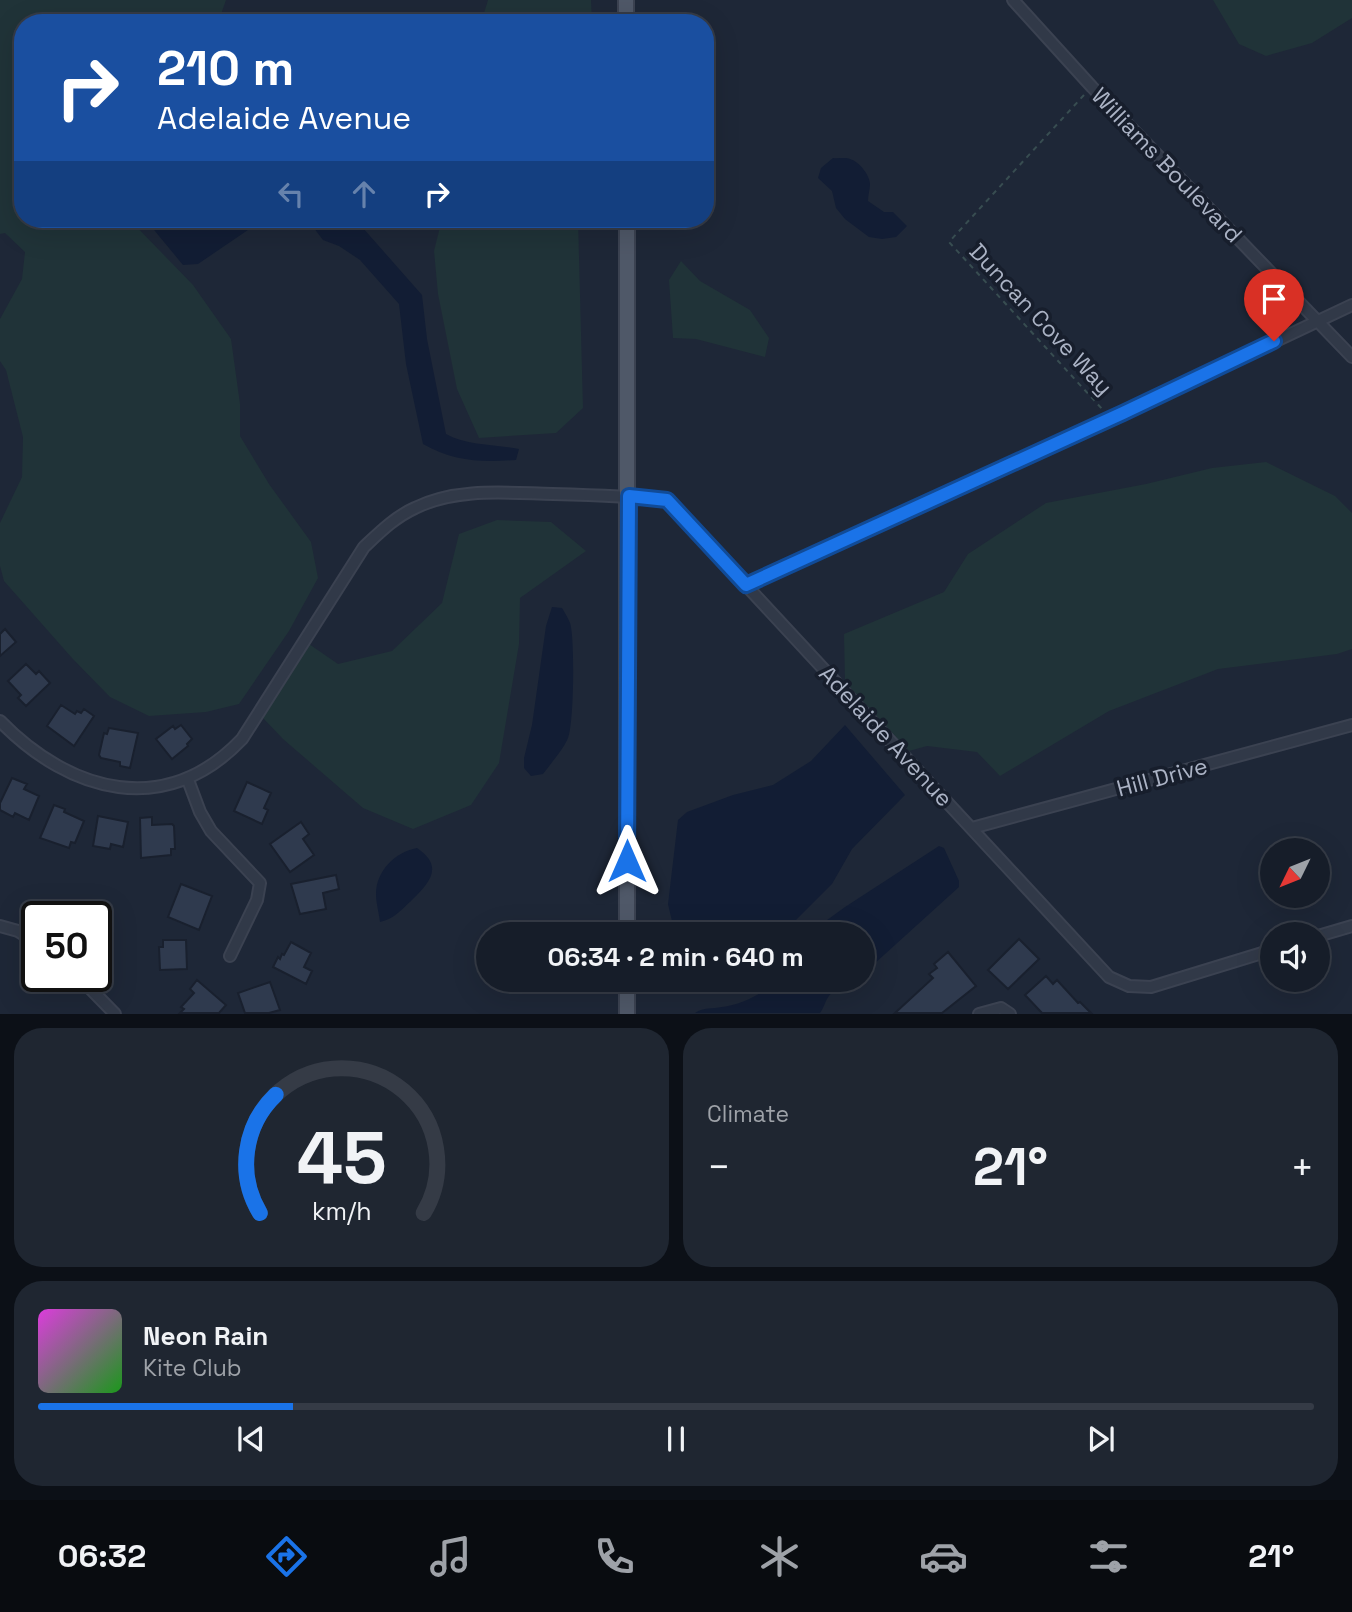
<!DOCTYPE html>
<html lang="en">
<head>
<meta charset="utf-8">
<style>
  :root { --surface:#161d29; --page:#1f2631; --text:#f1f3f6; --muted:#9ea2a8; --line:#353b46; --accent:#1a73e8 }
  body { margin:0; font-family:"Space Grotesk",sans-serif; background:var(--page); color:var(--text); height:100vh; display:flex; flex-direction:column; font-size:26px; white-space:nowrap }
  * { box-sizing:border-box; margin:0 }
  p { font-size:23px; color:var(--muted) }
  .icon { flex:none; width:38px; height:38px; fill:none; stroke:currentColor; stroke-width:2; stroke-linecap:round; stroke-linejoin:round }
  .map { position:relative; height:1014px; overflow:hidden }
  .drawer { display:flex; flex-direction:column; gap:14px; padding:14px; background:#0c1017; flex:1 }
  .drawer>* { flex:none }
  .top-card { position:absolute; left:14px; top:14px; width:700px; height:214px; border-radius:28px; box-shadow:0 7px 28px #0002,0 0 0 2px var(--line); background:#1a4fa0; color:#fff; overflow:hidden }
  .needle { width:46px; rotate:227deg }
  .tools { position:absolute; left:1260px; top:838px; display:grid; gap:14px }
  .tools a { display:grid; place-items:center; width:70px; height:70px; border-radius:50%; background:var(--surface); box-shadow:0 7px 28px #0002,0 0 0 2px var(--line); font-size:35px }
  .speed { position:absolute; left:21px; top:901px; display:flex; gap:14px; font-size:35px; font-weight:700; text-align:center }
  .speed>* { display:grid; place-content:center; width:91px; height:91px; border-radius:50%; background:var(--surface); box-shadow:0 7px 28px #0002,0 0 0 2px var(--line); line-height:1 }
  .speed .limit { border:4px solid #111; border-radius:10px; background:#fff; color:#111 }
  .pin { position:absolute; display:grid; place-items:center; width:60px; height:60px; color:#fff; margin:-72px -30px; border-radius:50% 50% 50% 0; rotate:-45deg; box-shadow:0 0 7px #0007 }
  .pin .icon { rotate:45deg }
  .me { position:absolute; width:77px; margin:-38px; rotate:0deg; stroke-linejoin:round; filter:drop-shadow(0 0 5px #0008) }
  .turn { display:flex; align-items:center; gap:24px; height:147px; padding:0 28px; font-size:32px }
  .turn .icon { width:91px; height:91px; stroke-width:2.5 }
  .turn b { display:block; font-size:49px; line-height:60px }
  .lanes { display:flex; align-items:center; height:66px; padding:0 28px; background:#0003; justify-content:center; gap:35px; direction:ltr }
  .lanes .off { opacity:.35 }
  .big { font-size:52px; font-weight:700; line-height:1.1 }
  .drawer .widget { flex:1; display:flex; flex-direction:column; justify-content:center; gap:10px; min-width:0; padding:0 24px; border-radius:28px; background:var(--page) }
  .drawer .dial { align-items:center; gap:0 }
  .dial svg { height:182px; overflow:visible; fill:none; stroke:var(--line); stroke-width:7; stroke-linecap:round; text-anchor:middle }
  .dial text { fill:var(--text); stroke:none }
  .song { display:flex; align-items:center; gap:21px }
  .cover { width:84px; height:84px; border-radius:10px; background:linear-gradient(135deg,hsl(300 70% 55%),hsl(120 70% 35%)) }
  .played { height:7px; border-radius:4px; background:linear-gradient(90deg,var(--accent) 20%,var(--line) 20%) }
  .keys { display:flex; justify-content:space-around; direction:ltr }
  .heat { display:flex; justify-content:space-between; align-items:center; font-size:38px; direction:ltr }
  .drawer .tiles { flex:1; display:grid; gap:14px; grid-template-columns:1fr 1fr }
  .widget:last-child { grid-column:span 2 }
  .trip { position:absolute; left:476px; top:922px; width:399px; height:70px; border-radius:35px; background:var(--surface); box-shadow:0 7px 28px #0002,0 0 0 2px var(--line); font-weight:700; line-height:70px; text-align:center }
  .tabs { display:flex; height:112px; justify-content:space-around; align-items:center; background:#090c10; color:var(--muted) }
  .tabs .icon { width:49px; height:49px }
  .tabs .on { color:var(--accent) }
  .tabs b { font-size:32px; color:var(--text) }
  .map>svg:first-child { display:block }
  .green { fill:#203338 }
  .water { fill:#121d34 }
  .building { fill:#2f3a4e; stroke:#19202e; stroke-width:2 }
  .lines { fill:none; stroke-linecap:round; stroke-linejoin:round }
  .minor-casing { stroke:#3b4251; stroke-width:14 }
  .major-casing { stroke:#3b4251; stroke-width:18 }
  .path { stroke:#384d51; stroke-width:2; stroke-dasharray:5 5; stroke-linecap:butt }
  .minor { stroke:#313948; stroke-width:10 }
  .major { stroke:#4f5868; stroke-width:14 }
  .route-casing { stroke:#114b97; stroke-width:18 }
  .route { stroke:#1a73e8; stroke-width:12 }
  .labels { text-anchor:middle; stroke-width:7; stroke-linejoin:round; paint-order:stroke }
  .street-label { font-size:23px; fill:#abb3c5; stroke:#171e2c }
</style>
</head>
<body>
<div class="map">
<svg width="1352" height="1014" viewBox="0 0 1352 1014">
  <rect width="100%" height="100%" fill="#1e2737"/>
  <path class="green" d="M0 0H226L218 23H23V219H129L193 285 231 339 240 404V436L269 484 311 542 318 578 289 631 239 704 206 712 149 716 110 697 72 658 4 581 0 566V523L22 477 23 437 6 370 0 361V319L22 279 25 252 5 233 0 234Z
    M488 0H591L592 23H481Z
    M1213 0H1352V18L1312 43 1266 56 1239 44Z
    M442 219H578L583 408 556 433 479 438 457 389 438 294 434 251Z
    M681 261 700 281 750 310 769 338 765 357 696 339 673 338 669 280Z
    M1266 462 1335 496 1352 513V649L1337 654 1218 669 1109 711 1000 776 977 752 927 746 909 751 845 682 844 634 944 592 968 554 1046 503 1146 484 1212 468Z
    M497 520 551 522 586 551 520 598 519 644 499 763 471 805 413 829 363 808 283 739 263 718 309 644 338 664 392 651 442 603 459 534Z"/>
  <path class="water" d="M833 158C838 159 846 157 850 159 860 162 870 176 870 184 870 189 868 195 868 201L884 212H893L907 226 896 237 882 239 869 237 845 219 836 208 832 191 818 178 821 168Z
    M145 219H264L198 264 183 265Z
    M307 219H355L422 295 427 339 446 434C467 446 495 444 519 449L516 460C481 462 454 462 423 444L406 364 399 304 360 260 339 246 323 240Z
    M552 607 562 608C565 613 568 618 570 623 575 637 574 724 568 738 563 750 551 763 543 774L531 776 524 768V758L532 725 546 626Z
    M845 725 905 795 852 849 832 884 782 934H675L668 904 678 820 687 812 733 795 773 785 811 761Z
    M939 846 944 848 959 881V887L863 974V934H813L823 923 845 907Z
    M417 848C445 867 429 883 411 901 401 910 394 919 380 922 379 913 376 903 376 894 376 871 395 852 417 848Z
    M776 980H858C847 991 841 986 832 993 825 998 825 1007 820 1013H695C704 1007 712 1009 722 1007 740 1005 764 994 776 980Z"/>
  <path class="building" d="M5 629 16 642 0 656V634Z
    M26 664 36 674 39 671 50 683 26 706 18 698 21 695 8 681Z
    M61 705 75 714 77 711 81 713 84 709 94 716 74 746 47 726Z
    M181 725 192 739 187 744 188 746 172 759 156 739 173 726 175 729Z
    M109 728 138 733 130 768 120 766V762L101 758 99 755 104 733 107 734Z
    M12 778 27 784 24 789 39 796 29 820 15 813 13 817 0 810V803Z
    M247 782 271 793 264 808 268 810 262 824 234 811Z
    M54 805 65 809 64 812 84 821 75 843 71 842 69 848 40 838Z
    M98 816 128 822 123 847 111 844 110 849 93 846Z
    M152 817V825L172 824 174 826 175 849H171V855L141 858 140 818Z
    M301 822 309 834 303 839 314 855 290 872 270 844Z
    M336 875 339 889 323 893 326 909 300 914 291 884Z
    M181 884 212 896 199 930 168 917Z
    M1019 939 1039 959 1008 989 988 970Z
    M163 940H186L187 969 160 970 159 947H163Z
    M291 942 311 953 304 967 312 971 306 984 273 967 278 957 280 959 282 954 284 955Z
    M948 952 976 986 942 1013H895L933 978 929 974 937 968 934 964Z
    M1046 976 1053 984 1057 980 1078 1003 1080 1002 1091 1013H1042L1025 995Z
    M197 980 226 1005 219 1013H180L184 1009 181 1007 194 993 190 989Z
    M270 982 280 1010 269 1013H245L238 993Z"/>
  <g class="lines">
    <defs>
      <path id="minor" d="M1013 0 1092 87 1352 357
        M746 585 1123 413 1352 305
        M0 721C70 793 166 819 242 739L364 547C380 532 395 517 415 508 457 487 508 493 553 494 591 495 629 496 667 500L1109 977 1129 986 1151 987 1272 950
        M188 780 200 812 211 831 260 883 257 900 230 956
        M972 828 1352 725
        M0 926 18 931 37 943
        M1318 936 1352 926
        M78 976 115 1014
        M979 1014 1001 1008 1010 1014"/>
      <path id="major" d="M626 0V23
        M627 934V219
        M627 1014V980"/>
    </defs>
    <use href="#minor" class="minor-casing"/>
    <use href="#major" class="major-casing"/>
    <path class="path" d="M1084 95 949 242 1103 410"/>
    <use href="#minor" class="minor"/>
    <use href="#major" class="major"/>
  </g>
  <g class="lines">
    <defs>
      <path id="route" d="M627 861 629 496 667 500 746 585 1123 413 1274 341"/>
    </defs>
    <use href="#route" class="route-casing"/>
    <use href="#route" class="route"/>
  </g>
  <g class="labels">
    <g class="street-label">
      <text transform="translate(1167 165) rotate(46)" y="8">Williams Boulevard</text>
      <text transform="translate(1041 319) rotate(47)" y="8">Duncan Cove Way</text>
      <text transform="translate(886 736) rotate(47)" y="8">Adelaide Avenue</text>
      <text transform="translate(1162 777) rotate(-15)" y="8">Hill Drive</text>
    </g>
  </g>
</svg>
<div class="tools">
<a><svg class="needle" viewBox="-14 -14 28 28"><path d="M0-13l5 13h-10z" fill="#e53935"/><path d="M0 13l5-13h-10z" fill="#9ea2a8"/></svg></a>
<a><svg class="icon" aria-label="sound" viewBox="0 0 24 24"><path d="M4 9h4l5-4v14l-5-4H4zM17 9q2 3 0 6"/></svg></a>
</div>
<div class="speed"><div class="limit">50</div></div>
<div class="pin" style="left:1274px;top:341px;background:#d93025"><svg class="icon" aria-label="arrive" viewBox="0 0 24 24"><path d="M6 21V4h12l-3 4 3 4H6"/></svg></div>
<svg class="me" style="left:627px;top:861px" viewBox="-20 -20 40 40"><path d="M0-17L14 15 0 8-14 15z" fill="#1a73e8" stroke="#fff" stroke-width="4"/></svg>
<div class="trip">06:34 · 2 min · 640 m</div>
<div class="top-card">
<div class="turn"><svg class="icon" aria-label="right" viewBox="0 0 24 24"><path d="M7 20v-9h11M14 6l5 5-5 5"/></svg><div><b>210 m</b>Adelaide Avenue</div></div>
<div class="lanes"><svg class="icon off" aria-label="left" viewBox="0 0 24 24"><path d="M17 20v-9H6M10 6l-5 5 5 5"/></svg><svg class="icon off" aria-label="ahead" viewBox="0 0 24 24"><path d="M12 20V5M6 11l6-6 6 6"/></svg><svg class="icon" aria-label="right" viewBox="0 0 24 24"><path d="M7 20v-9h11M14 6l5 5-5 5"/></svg></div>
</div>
</div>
<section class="drawer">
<div class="tiles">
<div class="widget dial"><svg viewBox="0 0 100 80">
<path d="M14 69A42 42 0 1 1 86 69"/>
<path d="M14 69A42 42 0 0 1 21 17" stroke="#1a73e8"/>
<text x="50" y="56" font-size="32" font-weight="700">45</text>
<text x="50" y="72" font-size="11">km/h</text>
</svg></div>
<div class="widget"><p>Climate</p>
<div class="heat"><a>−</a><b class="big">21°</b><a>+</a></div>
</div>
<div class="widget">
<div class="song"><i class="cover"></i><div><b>Neon Rain</b><p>Kite Club</p></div></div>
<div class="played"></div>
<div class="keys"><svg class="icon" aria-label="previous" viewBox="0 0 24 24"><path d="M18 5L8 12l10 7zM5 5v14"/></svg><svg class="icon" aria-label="pause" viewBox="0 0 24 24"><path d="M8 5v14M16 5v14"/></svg><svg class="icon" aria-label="next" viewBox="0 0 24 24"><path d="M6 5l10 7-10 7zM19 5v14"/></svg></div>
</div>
</div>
</section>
<nav class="tabs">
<b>06:32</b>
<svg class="icon on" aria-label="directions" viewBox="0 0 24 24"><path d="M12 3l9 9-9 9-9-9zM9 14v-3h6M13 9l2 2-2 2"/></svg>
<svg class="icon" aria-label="music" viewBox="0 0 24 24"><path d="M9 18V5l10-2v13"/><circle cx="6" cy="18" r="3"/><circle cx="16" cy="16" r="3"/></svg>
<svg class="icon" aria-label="phone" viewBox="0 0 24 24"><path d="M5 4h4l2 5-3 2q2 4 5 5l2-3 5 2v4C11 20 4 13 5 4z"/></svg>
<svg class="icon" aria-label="climate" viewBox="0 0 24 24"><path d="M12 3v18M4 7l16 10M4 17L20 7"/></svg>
<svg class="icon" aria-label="car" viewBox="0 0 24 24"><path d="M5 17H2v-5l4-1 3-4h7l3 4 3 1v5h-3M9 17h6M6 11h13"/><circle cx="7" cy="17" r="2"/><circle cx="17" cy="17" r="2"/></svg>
<svg class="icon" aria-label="filters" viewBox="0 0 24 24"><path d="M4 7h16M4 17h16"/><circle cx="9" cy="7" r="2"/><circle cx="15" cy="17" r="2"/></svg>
<b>21°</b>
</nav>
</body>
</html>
